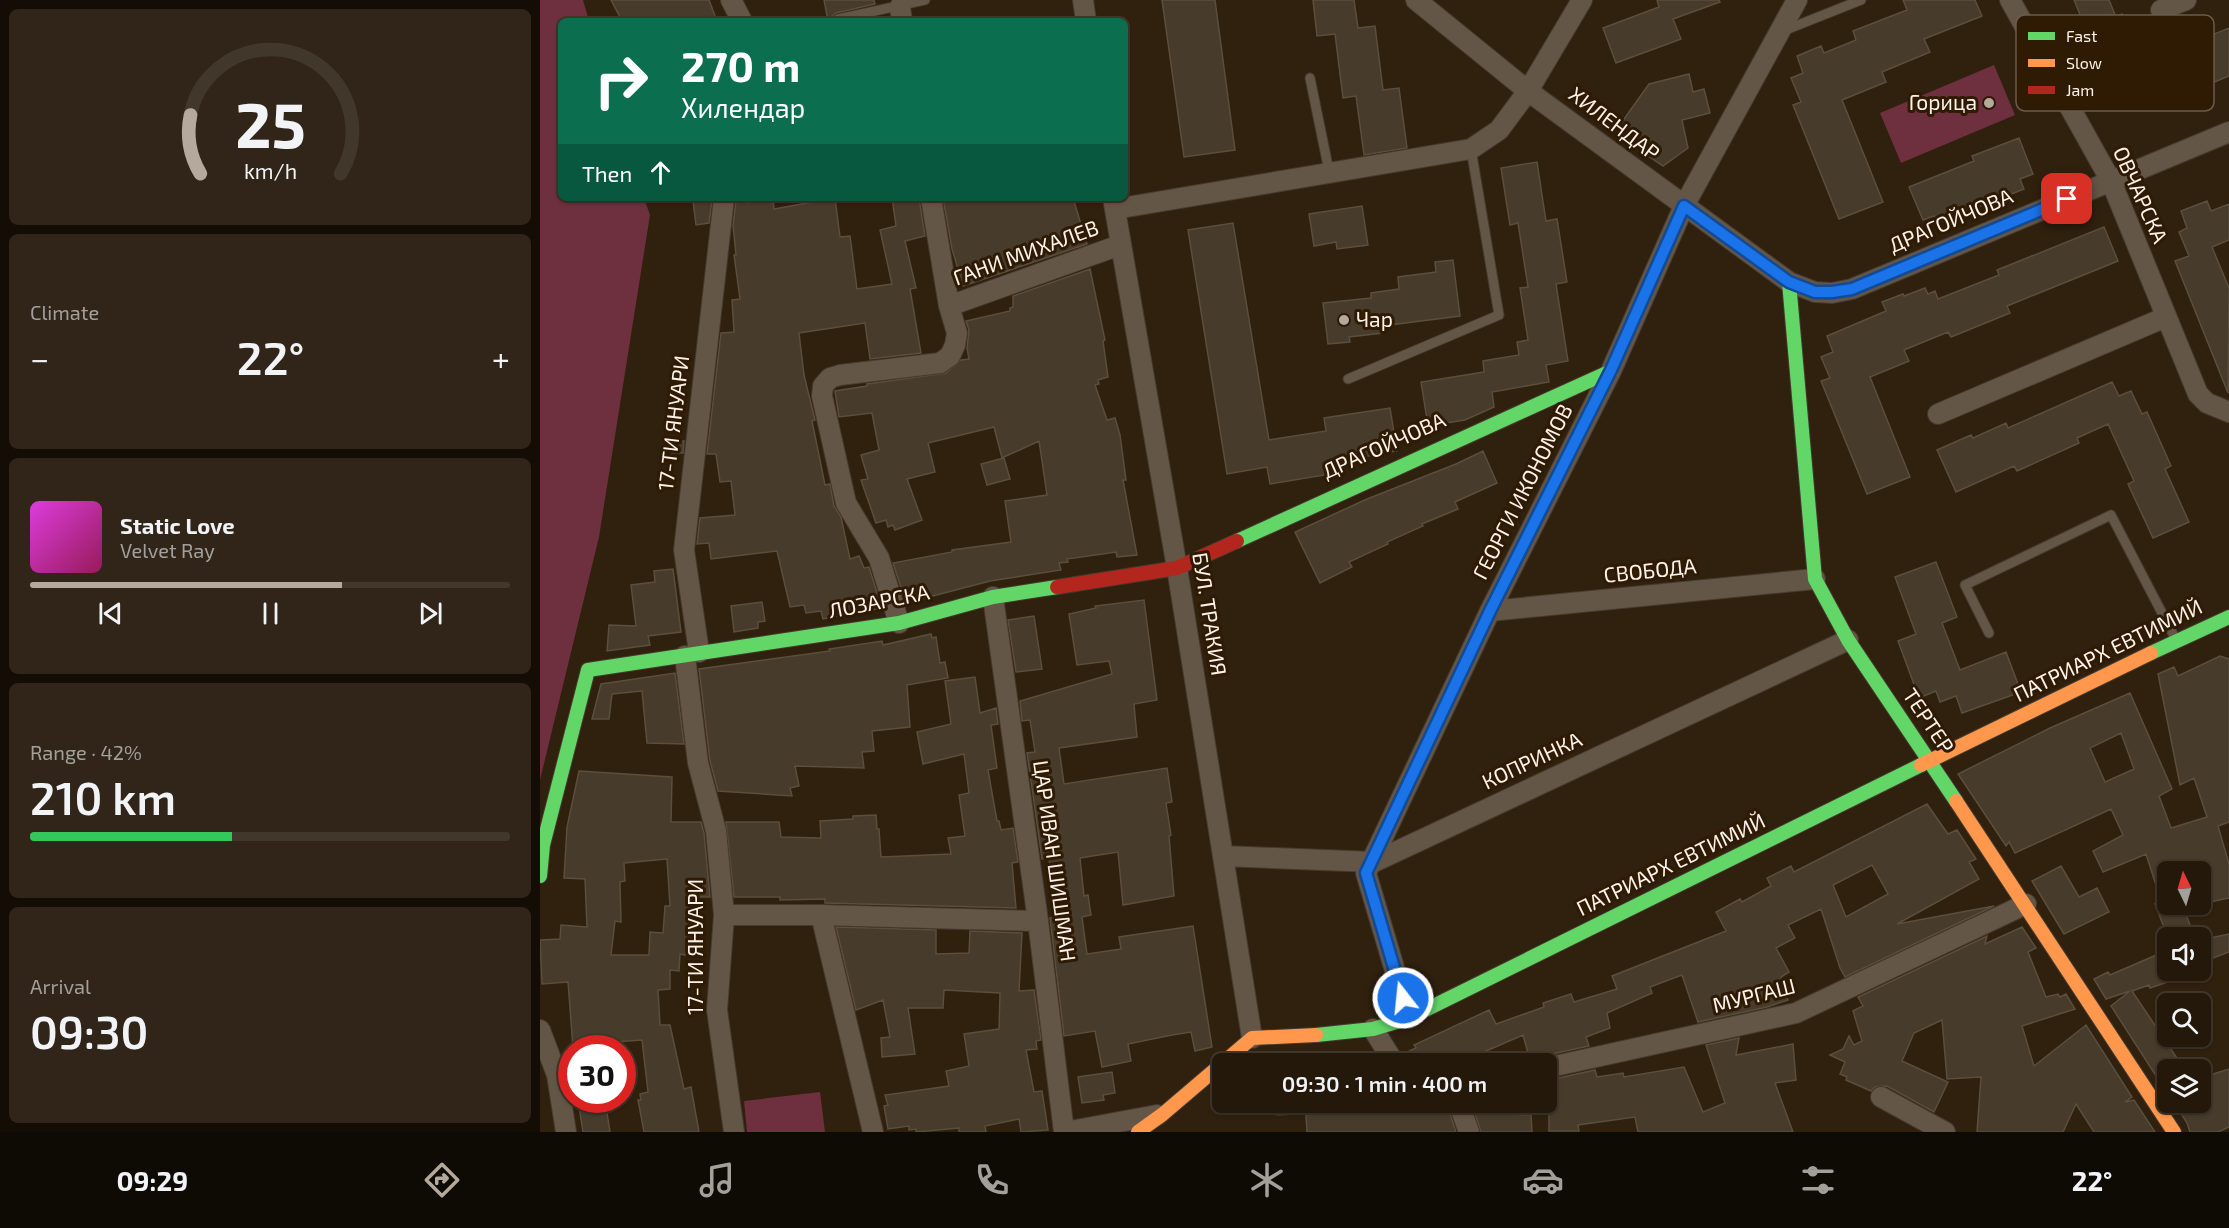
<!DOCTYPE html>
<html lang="en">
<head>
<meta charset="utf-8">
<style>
  :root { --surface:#24180a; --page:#302518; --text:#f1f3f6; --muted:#a3a09c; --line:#41372b; --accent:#b5a89c }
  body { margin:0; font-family:"Exo 2",sans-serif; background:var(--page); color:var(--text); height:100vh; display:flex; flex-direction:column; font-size:22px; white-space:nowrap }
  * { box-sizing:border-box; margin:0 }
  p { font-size:20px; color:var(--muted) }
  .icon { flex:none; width:33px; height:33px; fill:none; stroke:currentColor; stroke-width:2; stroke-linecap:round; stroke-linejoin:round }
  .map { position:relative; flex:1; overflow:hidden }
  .side { display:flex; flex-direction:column; gap:9px; padding:9px; background:#140d06; width:540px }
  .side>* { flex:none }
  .hud { position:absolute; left:18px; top:18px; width:570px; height:183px; border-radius:9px; box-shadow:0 2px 4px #0004,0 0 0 2px var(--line); background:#0b6e4f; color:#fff; overflow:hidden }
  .needle { width:39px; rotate:355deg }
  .tools { position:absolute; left:1617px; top:861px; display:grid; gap:12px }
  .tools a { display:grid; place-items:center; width:54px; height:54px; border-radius:9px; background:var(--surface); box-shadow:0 2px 4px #0004,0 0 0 2px var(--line); font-size:30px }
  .speed { position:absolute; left:18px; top:1035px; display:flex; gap:12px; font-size:30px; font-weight:700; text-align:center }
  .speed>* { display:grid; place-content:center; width:78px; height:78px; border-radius:50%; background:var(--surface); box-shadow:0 2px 4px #0004,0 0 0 2px var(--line); line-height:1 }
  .speed .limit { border:9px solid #d22; background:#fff; color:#111 }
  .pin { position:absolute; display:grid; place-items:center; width:51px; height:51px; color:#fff; margin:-26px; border-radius:12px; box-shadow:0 3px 9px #0006 }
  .me { position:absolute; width:66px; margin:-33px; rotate:344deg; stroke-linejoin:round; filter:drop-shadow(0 0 4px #0008) }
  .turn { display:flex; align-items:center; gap:21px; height:126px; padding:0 24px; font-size:27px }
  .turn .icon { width:78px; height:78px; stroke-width:2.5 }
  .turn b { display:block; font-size:42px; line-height:51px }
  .then { display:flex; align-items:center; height:57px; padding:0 24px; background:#0003; gap:12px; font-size:22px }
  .big { font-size:45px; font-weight:600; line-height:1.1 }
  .side .card { flex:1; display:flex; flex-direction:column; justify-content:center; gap:9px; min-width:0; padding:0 21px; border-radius:9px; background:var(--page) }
  .side .dial { align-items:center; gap:0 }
  .dial svg { height:156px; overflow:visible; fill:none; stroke:var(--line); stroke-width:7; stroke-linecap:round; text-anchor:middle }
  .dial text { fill:var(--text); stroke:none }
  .song { display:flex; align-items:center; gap:18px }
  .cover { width:72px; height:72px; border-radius:9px; background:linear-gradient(135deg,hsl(300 70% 55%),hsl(330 70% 35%)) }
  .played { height:6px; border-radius:3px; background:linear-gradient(90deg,var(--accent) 65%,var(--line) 65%) }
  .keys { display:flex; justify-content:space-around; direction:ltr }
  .heat { display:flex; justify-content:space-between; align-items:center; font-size:33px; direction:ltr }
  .charge { height:9px; border-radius:4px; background:linear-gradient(90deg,#34c759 42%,var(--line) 0) }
  .trip { position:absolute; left:672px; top:1053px; width:345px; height:60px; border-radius:9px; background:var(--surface); box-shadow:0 2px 4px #0004,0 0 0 2px var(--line); font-weight:600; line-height:60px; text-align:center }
  .tab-bar { display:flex; height:96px; justify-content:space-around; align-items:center; background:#0e0a04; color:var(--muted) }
  .tab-bar .icon { width:42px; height:42px }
  .tab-bar .current { color:var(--accent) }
  .tab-bar b { font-size:27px; color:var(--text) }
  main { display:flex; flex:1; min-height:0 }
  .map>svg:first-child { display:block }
  .green { fill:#6e2f3e }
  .building { fill:#473c2c; stroke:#5a4e3c; stroke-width:1.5; fill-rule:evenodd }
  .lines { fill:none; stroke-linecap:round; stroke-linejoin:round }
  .lane-casing { stroke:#453a2f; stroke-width:11 }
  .street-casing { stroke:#453a2f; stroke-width:22 }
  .fast-casing { stroke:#453a2f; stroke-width:16 }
  .slow-casing { stroke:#453a2f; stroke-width:16 }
  .jam-casing { stroke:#453a2f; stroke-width:16 }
  .lane { stroke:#645646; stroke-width:9 }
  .street { stroke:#645646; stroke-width:20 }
  .fast { stroke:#63d668; stroke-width:14 }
  .slow { stroke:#ff974d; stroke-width:14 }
  .jam { stroke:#b3261e; stroke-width:14 }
  .route-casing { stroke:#114b97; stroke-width:15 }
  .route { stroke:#1a73e8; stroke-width:10 }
  .poi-dot { fill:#b5a89c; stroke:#2f1a04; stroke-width:2 }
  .labels { text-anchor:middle; stroke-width:6; stroke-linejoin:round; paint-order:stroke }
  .poi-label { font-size:21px; fill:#fcf2e9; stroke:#2f1a04; text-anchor:end }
  .street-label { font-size:21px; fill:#fcf2e9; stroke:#2f1a04 }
  .key { fill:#2f1a04; stroke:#6c5b49; stroke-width:1.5 }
  .key-label { font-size:16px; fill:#fcf2e9 }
</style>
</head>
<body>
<main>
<section class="side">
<div class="card dial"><svg viewBox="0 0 100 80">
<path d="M14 69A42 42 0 1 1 86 69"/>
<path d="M14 69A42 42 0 0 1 9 39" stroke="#b5a89c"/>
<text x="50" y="56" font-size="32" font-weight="700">25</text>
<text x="50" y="72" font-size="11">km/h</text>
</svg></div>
<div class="card"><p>Climate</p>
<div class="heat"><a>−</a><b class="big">22°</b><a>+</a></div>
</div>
<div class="card">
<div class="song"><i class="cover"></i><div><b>Static Love</b><p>Velvet Ray</p></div></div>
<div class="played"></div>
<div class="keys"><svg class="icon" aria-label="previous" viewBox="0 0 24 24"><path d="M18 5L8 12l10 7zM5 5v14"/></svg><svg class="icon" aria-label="pause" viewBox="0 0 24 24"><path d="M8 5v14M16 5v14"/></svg><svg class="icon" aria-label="next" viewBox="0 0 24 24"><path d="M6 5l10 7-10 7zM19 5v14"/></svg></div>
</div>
<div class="card"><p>Range · 42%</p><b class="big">210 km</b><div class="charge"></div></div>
<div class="card"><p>Arrival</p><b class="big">09:30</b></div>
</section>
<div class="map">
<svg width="1689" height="1132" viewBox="0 0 1689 1132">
  <rect width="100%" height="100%" fill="#30200e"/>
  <path class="green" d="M0 0H43L49 21H21V198H104L110 215 59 537 0 780Z
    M1454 65 1475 115 1361 163 1340 113Z
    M280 1092 285 1132H207L204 1101Z"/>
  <path class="building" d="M71 0H169L177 21H82Z
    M284 0H334L335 4 296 13 292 16V21H288Z
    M622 0H675L695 150 644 157Z
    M773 0H814L818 28 835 26 843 90 859 88 867 148 824 155 816 96 803 98 795 34 777 36Z
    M1117 0H1179L1180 2 1133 19 1141 39 1076 63 1063 28 1119 7Z
    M1363 0H1435L1442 16 1384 39 1390 52 1342 72 1346 82 1302 100 1343 202 1299 219 1253 105 1261 102 1251 78 1263 73 1257 56 1281 46 1284 53 1316 40 1313 31 1367 10Z
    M1534 0H1569L1576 17 1582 14 1597 50 1608 46 1611 54 1647 39 1650 44 1689 28V76L1658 89 1654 80 1607 99 1601 83 1584 90 1580 80 1573 83 1550 27 1546 29Z
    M1149 74 1153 92 1164 89 1170 113 1142 120 1148 148 1123 166 1101 151 1105 144 1079 126 1109 84Z
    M1479 138 1493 174 1480 179 1484 189 1397 223 1394 216 1383 220 1369 187 1434 161 1432 156Z
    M997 162 1006 221 1017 219 1027 282 1016 284 1028 361 1006 365 1009 382 952 392 954 407 925 420 888 426 881 382 944 372 943 361 979 355 977 342 988 340 980 288 988 287 978 223 970 225 961 168Z
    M295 198 300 237 310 236 317 289 352 284 340 230 356 226 352 198H379L385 236 365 241 376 288 370 289 381 353 330 359 325 323 259 333 264 375 275 420 272 421 285 485 290 484 294 506 301 517 310 559 319 556 324 568 329 567 342 608 283 619 281 611 266 613 264 605 250 607 237 551 171 559 169 543 157 544 160 518 195 515 191 481 180 482 176 454H167L181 333 194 332 192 300 200 299 194 255H196L193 225 196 201 207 199 208 203 233 199 234 209Z
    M403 198H533L547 244 423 286 412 249Z
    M172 200 169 223 156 225 153 201Z
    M1667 201 1671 211 1689 204V240L1672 247 1689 288 1688 393 1635 261 1649 256 1639 232 1647 228 1641 211Z
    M822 206 828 245 797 249 796 242 774 246 769 214Z
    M693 223 729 440 786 431 784 418 850 408 857 451 795 462 797 473 730 484 727 467 687 474 648 230Z
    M1564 227 1578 261 1467 306 1470 313 1411 337 1408 332 1364 350 1369 361 1330 377 1370 477 1327 494 1281 381 1290 378 1281 357 1293 352 1287 336 1346 311 1342 302 1363 294 1364 296 1385 288 1388 294 1395 291 1398 299 1459 275 1457 270Z
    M913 260 920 316 842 326 843 333 809 337 810 342 788 344 783 303 831 298V293L859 289 858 277 896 272 895 262Z
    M550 269 565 340 563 341 568 377 558 380 559 384 555 385 567 420 575 418 580 435 586 480H583L597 555 577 557 576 552 527 559 528 562 519 563 521 570 450 581 366 603 353 563 412 552V550L471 542 465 501 507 495 499 441 462 458 454 427 388 443 395 472 367 479 382 520 355 530 353 525 348 527 346 520 336 523 321 480 328 479 321 455 339 450 332 413 299 417 295 391 327 386V384L406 373 421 360 429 359 427 348 429 330 426 321 470 311V308L473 307V296Z
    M1572 382 1579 396 1591 391 1602 414 1607 412 1631 466 1625 469 1649 522 1613 538 1588 484 1594 481 1568 424 1537 438 1539 443 1477 471 1474 466 1416 492 1397 450 1431 435 1433 438 1466 423 1468 428Z
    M144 441 143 453H132V443Z
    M943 451 957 483 915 502 918 509 882 524 883 526 847 542 848 544 809 562 812 567 780 583 755 532 827 499 916 464Z
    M464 458 470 479 447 485 441 464Z
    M1396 562 1417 617 1402 623 1420 670 1466 652 1481 692 1422 713 1416 696 1400 702 1396 691 1379 698 1358 641 1376 634 1355 577Z
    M133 569 141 632 108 636 110 645 67 651 69 625 96 626 91 585 115 582 114 571Z
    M604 600 617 700 594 704 597 737 519 748 524 784 627 768 632 802 626 803 631 835 629 836 634 896 583 905 578 852 540 858 544 896 548 895 551 915 542 917 547 954 581 949 579 937 653 926 672 1047 655 1051 651 1032 632 1035 588 1044 591 1061 562 1067 555 1031 524 1036 510 918 515 917 509 858 502 859 487 753 495 752 490 720 482 721 480 701 572 674 569 661 537 665 529 614 556 608 555 606Z
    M222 602 225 621 218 622V628L194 632 191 606Z
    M494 616 502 669 476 672 468 620Z
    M391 634 392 638 396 637 400 663 405 662 408 678 367 685 370 727 332 731 334 751 322 752 324 768 255 766 259 786 250 788 252 796 178 791 170 761 159 669 290 651 289 649 342 641 343 645Z
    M1680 656 1689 659V822L1678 826 1689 864V898L1660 904V872H1628V904H1642L1655 938H1628L1615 904H1622L1606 854 1563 872 1553 851 1583 835 1571 809 1475 853 1469 842 1466 846 1418 774 1510 728 1590 693 1632 789 1619 796 1631 828 1667 817 1654 778 1640 785 1618 674 1634 667 1638 676ZM1581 733 1594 769 1565 782 1550 748Z
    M135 673 144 744 107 743 102 691 72 694 69 719H52L61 684Z
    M435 677 440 713 456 708 458 724 451 725 457 768 448 770 457 821H459L461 830 473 828 478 862 472 863 476 908 285 903V899L240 900V897H194L186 822H239L241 837 281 838 280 821 313 819V816L336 815 337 829H339L341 857 411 854 408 838 425 836 419 795 429 793 424 754 383 764 377 732 411 724 405 681Z
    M39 771 132 777 131 822H161L164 833 170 897H154L151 949H146L145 955 140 954 139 971 130 970V989L118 990 120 1025H130L144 1089 151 1087 159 1132H104L98 1100H101L100 1094 108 1092 102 1040 59 1043V1045L33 1048 28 982 2 984 0 940 20 939 21 925 47 927 45 879 24 878 27 827ZM127 859 130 906H125L123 933 110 932 109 955H71L75 921 81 922 80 882 85 881 84 863Z
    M1387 804 1408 834 1417 830 1436 859 1429 862 1439 879 1357 924 1454 906 1305 977 1300 968 1281 909 1248 925 1255 938 1236 948 1249 972 1241 977 1248 1000 1227 1007 1158 1022 1142 975 1110 987 1112 993 1067 1013 1070 1028 1046 1037 1049 1046 1003 1056 995 1064H991L983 1035 946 1051 947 1057 911 1064H867L863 1054 876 1048 874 1045 949 1010 956 1024 1004 1007 1003 1003 1031 994 1034 1002 1077 989 1072 976 1186 931 1176 912 1200 899 1202 902 1231 886 1227 878 1251 866 1254 872ZM1332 865 1348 894 1306 917 1293 885Z
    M1521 866 1539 897 1557 888 1569 912 1524 934 1492 881Z
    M296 927 396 930V954L429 953 430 931 482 933 479 991 494 990 501 1040 496 1041 497 1049 486 1050 494 1092 502 1091 508 1130 481 1132 479 1119 445 1126 446 1132H419V1128L376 1132V1129L369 1130V1126L348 1129 344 1106 348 1105 345 1095 409 1086 406 1071 429 1066 424 1034 459 1029 460 993 404 990 403 1008H368L375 1054 342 1057 341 1038 350 1037 343 1000 316 1010Z
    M1482 927 1496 948 1488 952 1506 997 1518 994 1520 997 1526 994 1535 1009 1482 1026 1494 1066 1546 1025 1592 1097 1585 1102 1594 1100 1615 1132H1554L1536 1104 1523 1132H1437L1441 1077 1407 1079 1402 1020 1374 1033 1362 1061 1408 1082 1394 1112 1347 1086 1335 1087 1331 1091 1306 1080 1307 1077 1300 1074 1305 1062 1290 1055 1303 1049 1309 1036 1314 1045 1322 1041 1313 1011 1323 1006 1318 997 1447 936 1445 944Z
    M1689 934V952L1660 963V940Z
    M1628 950V982L1610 988 1609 985 1592 991 1645 1070H1628V1073L1618 1079 1571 1006 1590 991 1566 999 1554 979 1568 972 1570 975Z
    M1199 1038 1196 1055 1253 1044 1256 1080 1235 1083 1253 1132H1098L1095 1117 1038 1125 1039 1131H1009V1080L1055 1070 1057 1077 1083 1073 1084 1077 1144 1067 1163 1112 1185 1103 1166 1045Z
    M1689 1069V1127L1678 1132H1650L1647 1123 1634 1102H1660V1078Z
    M572 1072 575 1093 563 1095 564 1100 542 1103 538 1077Z
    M38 1100H65L70 1132H43Z
    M877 1102H906L916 1132H767L766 1115 776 1114 782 1110H789V1114L848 1109V1106Z
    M931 1102H956L958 1114 991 1115 992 1132H941Z"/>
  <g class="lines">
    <defs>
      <path id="lane" d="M298 19 385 0
        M1243 31 1321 0
        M770 78 789 171
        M808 379 959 315 931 149
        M1449 633 1425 585 1571 515 1635 638"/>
      <path id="street" d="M191 0 202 21
        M543 0 546 21
        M876 0 988 91 1249 282 1275 292 1292 293 1312 289 1689 132
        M1470 0 1571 181 1658 394 1667 403 1689 412
        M360 7 362 21
        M1621 10 1646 0
        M573 198 637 568 712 1038
        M575 209 931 149 959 130 988 91 1042 0
        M409 306 580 245
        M1398 414 1626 317
        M453 597 498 921 524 1132
        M950 611 1275 579
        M359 623 339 558 306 503 282 396 283 386 290 378 300 375 400 363 410 356 415 345 417 333 409 306 391 198
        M159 652 144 550 184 198
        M145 656 158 763 176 831 184 915 177 1010 194 1132
        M683 856 834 862 1308 640
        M184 915H281L498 921
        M281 915 333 1132
        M869 1018 826 873 950 611 1071 371 1144 206 1257 0
        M833 1029 855 1064
        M0 1030 17 1075 26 1132
        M1006 1068 1256 1013 1486 904
        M1341 1097 1405 1132
        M918 1102 929 1132
        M739 1105 774 1102
        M525 1132 617 1115"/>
      <path id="fast" d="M1249 282 1275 579 1308 640 1416 801
        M697 541 1071 371
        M1611 653 1689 617
        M0 876 3 845 48 670 359 623 453 597 517 587
        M776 1035 833 1029 869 1018 1381 765"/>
      <path id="slow" d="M1381 765 1611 653
        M1416 801 1634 1132
        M598 1132 623 1114 712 1038 776 1035"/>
      <path id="jam" d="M517 587 637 568 697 541"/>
    </defs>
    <use href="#lane" class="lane-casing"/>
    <use href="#street" class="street-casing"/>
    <use href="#fast" class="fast-casing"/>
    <use href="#slow" class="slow-casing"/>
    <use href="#jam" class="jam-casing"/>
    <use href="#lane" class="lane"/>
    <use href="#street" class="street"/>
    <use href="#fast" class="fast"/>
    <use href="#slow" class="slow"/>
    <use href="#jam" class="jam"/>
  </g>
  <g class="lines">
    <defs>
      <path id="route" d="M863 998 826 873 950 611 1071 370 1144 206 1249 282 1275 292H1292L1312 289 1527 199"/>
    </defs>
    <use href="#route" class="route-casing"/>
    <use href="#route" class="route"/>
  </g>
  <g class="poi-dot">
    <circle cx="1449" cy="103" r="6"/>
    <circle cx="804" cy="320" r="6"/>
  </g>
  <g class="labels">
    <g class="poi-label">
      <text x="1437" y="110">Горица</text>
      <text x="816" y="327" text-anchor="start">Чар</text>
    </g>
    <g class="street-label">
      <text transform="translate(1074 124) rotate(37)" y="7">ХИЛЕНДАР</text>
      <text transform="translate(1600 195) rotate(66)" y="7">ОВЧАРСКА</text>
      <text transform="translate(1411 221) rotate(-23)" y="7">ДРАГОЙЧОВА</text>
      <text transform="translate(486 253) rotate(-20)" y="7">ГАНИ МИХАЛЕВ</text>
      <text transform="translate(134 423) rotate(-83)" y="7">17-ТИ ЯНУАРИ</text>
      <text transform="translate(844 446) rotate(-24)" y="7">ДРАГОЙЧОВА</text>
      <text transform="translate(983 492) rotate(-63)" y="7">ГЕОРГИ ИКОНОМОВ</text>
      <text transform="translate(1110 571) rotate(-6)" y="7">СВОБОДА</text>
      <text transform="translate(339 602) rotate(-11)" y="7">ЛОЗАРСКА</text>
      <text transform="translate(669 614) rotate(81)" y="7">БУЛ. ТРАКИЯ</text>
      <text transform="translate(1568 651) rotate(-26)" y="7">ПАТРИАРХ ЕВТИМИЙ</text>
      <text transform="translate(1388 721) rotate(56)" y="7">ТЕРТЕР</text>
      <text transform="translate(992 761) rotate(-25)" y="7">КОПРИНКА</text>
      <text transform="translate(514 861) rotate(82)" y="7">ЦАР ИВАН ШИШМАН</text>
      <text transform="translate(1131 865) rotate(-26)" y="7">ПАТРИАРХ ЕВТИМИЙ</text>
      <text transform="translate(156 947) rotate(-90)" y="7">17-ТИ ЯНУАРИ</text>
      <text transform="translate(1214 996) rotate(-14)" y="7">МУРГАШ</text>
    </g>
  </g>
  <rect x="1476" y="15" width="198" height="96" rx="9" class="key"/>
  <rect x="1488" y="32" width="27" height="8" fill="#63d668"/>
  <rect x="1488" y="59" width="27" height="8" fill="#ff974d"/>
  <rect x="1488" y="86" width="27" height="8" fill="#b3261e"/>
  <g class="key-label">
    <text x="1526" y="42">Fast</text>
    <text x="1526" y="69">Slow</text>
    <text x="1526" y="96">Jam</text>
  </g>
</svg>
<div class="tools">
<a><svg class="needle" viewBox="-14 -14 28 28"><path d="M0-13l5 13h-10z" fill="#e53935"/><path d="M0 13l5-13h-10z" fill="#a3a09c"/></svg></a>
<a><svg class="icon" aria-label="sound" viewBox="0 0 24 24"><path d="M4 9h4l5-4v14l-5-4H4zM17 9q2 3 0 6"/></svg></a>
<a><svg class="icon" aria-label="search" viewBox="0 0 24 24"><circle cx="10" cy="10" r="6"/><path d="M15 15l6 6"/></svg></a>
<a><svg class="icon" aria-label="layers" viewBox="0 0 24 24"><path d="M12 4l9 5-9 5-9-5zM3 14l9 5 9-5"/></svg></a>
</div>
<div class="speed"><div class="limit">30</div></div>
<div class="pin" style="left:1527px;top:199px;background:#d93025"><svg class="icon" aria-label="arrive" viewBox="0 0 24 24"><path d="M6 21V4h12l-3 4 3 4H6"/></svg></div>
<svg class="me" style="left:863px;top:998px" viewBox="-20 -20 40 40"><circle r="17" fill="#1a73e8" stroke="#fff" stroke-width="3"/><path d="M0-11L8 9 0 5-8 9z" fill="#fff"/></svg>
<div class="trip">09:30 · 1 min · 400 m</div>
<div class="hud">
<div class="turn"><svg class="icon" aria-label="right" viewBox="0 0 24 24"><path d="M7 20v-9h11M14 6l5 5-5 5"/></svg><div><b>270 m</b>Хилендар</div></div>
<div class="then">Then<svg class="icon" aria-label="ahead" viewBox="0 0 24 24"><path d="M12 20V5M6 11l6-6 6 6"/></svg></div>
</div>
</div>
</main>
<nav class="tab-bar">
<b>09:29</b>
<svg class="icon current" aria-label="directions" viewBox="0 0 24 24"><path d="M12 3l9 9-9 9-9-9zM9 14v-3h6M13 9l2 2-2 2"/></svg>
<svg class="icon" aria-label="music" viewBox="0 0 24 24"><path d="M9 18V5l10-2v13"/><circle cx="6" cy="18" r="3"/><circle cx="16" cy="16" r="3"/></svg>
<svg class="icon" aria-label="phone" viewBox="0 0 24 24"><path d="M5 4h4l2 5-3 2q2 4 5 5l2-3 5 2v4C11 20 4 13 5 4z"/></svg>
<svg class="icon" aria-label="climate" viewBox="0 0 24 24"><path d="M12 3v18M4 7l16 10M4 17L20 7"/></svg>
<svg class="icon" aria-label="car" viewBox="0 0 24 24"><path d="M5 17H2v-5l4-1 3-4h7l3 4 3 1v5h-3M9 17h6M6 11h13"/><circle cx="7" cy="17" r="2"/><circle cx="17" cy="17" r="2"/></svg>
<svg class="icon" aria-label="filters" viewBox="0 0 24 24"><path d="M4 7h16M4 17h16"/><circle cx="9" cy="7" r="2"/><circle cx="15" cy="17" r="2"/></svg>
<b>22°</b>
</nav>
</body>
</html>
